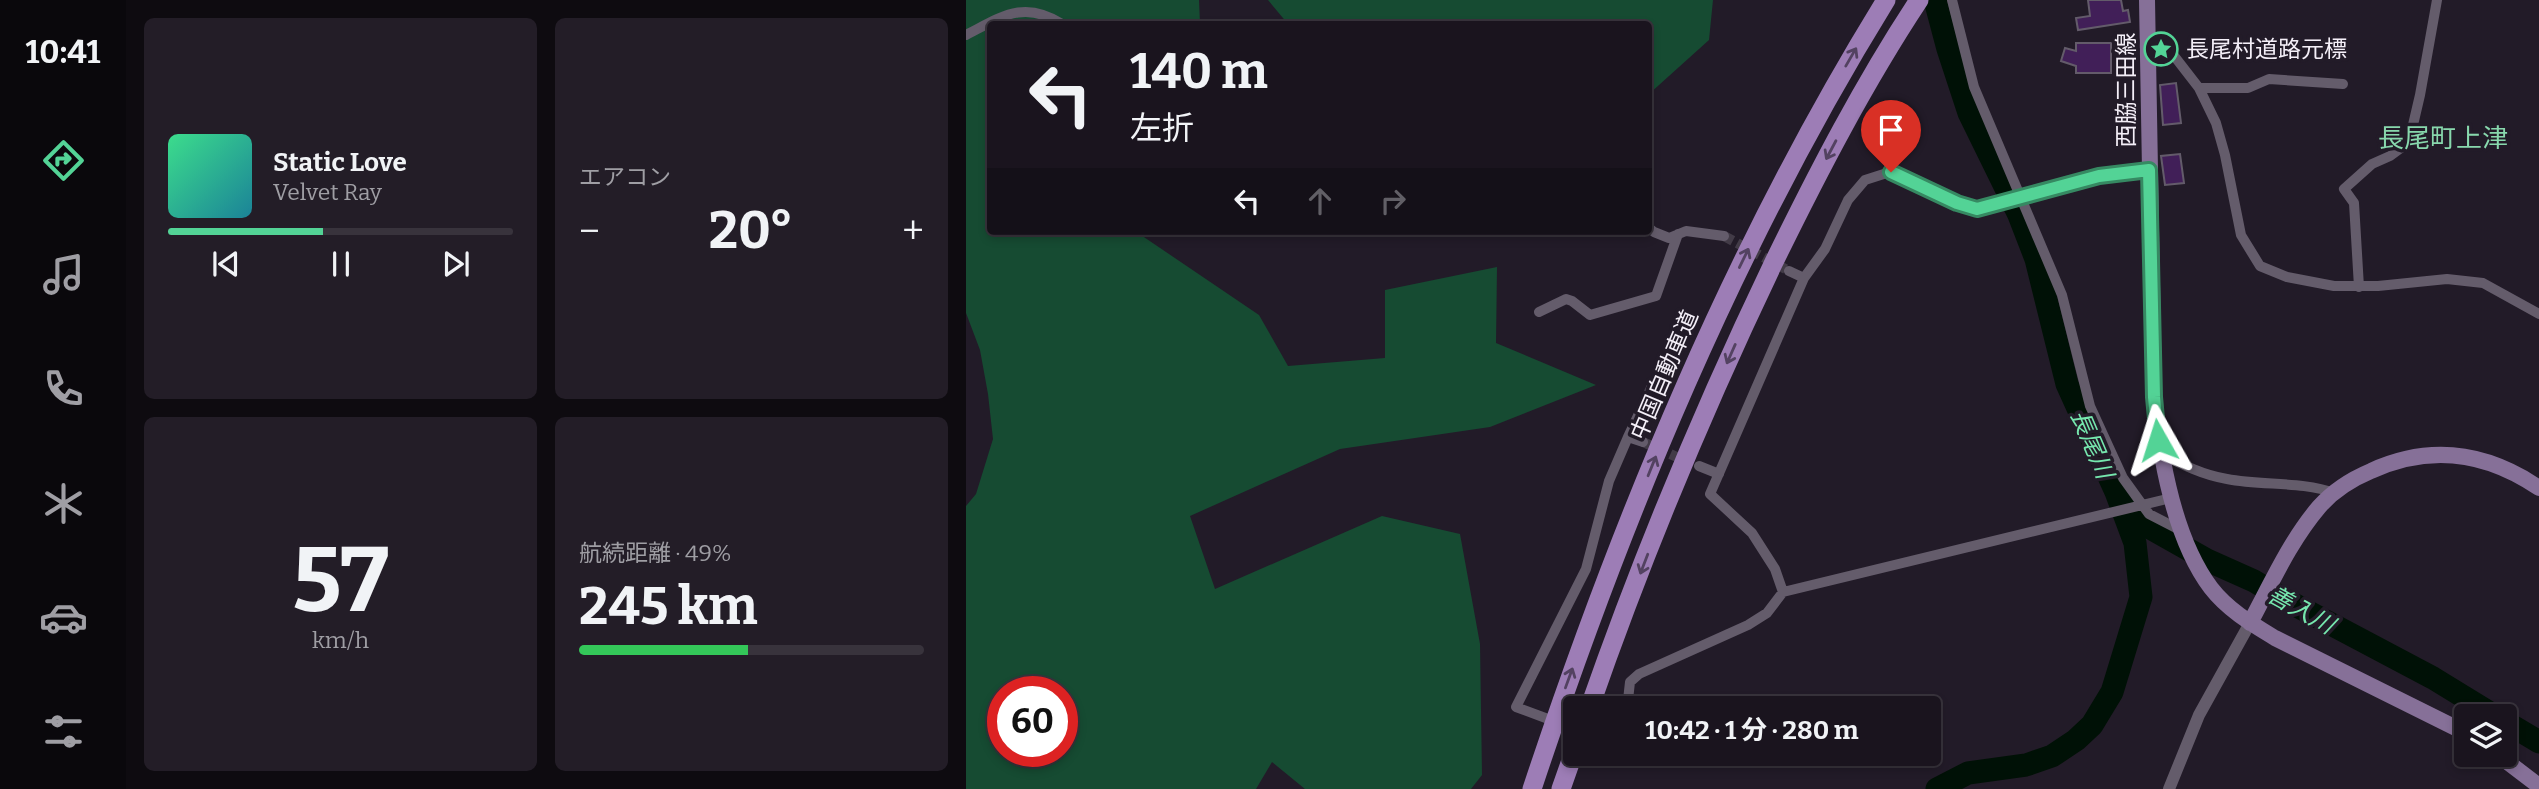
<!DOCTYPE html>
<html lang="ja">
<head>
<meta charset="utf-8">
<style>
  :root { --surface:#1a141e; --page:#231d27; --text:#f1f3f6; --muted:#9f9ea4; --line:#38333c; --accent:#53d396 }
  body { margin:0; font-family:Bitter,"Noto Sans JP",serif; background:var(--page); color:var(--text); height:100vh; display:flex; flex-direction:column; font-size:26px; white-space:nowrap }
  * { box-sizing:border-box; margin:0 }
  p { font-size:23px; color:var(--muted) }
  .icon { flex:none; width:38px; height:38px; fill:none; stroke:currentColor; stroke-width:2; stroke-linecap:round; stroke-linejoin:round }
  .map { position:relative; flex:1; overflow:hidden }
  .details { display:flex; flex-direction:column; gap:18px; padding:18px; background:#0e0b10; width:840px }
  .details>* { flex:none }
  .guide { position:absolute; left:21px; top:21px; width:665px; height:214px; border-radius:7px; box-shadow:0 4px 10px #0003,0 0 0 2px var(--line); background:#1a141e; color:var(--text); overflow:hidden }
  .fabs { position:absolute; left:1488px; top:704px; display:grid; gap:14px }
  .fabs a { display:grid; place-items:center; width:63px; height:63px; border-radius:7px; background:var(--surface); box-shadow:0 4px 10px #0003,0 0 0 2px var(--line); font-size:35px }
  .speed { position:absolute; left:21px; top:676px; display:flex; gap:14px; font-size:35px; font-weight:700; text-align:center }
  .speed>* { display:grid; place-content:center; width:91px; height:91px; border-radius:50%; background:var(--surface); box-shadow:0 4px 10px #0003,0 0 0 2px var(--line); line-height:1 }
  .speed .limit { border:10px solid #d22; background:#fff; color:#111 }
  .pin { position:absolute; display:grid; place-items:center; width:60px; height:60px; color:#fff; margin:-72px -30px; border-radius:50% 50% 50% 0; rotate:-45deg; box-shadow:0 0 7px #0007 }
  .pin .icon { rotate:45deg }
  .me { position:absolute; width:77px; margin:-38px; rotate:354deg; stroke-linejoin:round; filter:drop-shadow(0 0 5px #0008) }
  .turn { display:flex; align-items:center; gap:24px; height:147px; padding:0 28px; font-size:32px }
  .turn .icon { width:91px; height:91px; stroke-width:2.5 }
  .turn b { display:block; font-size:49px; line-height:60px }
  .lanes { display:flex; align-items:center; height:66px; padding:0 28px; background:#0003; justify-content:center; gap:35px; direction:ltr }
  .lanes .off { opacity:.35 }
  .big { font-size:52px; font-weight:700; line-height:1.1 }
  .details .tile { flex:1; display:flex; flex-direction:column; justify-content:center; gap:10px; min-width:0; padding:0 24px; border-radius:10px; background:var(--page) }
  .details .dial { align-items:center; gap:0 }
  .dial b { font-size:91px; line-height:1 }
  .song { display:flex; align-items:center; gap:21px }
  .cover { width:84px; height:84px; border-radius:10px; background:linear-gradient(135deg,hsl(150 70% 55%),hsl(190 70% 35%)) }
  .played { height:7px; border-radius:4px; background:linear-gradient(90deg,var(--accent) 45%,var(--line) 45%) }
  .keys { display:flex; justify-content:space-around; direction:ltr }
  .heat { display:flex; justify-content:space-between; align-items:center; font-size:38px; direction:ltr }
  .charge { height:10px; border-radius:5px; background:linear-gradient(90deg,#34c759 49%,var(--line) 0) }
  .details .tiles { flex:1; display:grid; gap:18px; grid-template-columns:repeat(2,1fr) }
  .trip { position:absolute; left:597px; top:696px; width:378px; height:70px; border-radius:7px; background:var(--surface); box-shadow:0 4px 10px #0003,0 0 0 2px var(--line); font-weight:700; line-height:70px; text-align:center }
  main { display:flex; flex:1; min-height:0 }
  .tab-bar { display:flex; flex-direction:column; width:126px; justify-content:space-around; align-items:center; background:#0a080c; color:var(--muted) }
  .tab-bar .icon { width:49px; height:49px }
  .tab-bar .active { color:var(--accent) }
  .tab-bar b { font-size:32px; color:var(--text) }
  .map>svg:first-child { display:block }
  .green { fill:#164b32; fill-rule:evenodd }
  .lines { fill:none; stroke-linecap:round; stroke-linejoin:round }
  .river { stroke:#001106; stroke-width:23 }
  .building { fill:#411f58; stroke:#635b6a; stroke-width:2 }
  .minor-tunnel { stroke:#423b47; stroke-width:10; stroke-dasharray:10 5; stroke-linecap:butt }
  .minor { stroke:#645c6b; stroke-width:10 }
  .tertiary { stroke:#645c6b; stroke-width:12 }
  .primary { stroke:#867098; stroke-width:16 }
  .motorway { stroke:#9d7db6; stroke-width:19 }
  .oneway { stroke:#534261 }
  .route-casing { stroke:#368962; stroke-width:18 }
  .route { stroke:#53d396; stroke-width:12 }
  .labels { text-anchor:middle; stroke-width:7; stroke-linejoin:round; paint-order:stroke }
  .poi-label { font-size:23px; fill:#f4eff8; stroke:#221b28; text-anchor:start }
  .street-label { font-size:23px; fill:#f4eff8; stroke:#221b28 }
  .water-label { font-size:24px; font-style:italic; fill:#76e7ae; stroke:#221b28 }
  .quarter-label { font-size:26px; fill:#88d8ad; stroke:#221b28 }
</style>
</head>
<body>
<main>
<nav class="tab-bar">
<b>10:41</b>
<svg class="icon active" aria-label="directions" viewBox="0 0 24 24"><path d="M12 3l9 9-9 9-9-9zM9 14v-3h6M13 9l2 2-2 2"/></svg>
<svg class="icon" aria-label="music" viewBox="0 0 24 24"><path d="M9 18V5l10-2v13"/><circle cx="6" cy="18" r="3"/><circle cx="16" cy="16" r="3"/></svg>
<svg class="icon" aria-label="phone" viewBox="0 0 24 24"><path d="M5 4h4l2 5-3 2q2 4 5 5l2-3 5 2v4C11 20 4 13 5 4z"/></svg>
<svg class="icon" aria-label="climate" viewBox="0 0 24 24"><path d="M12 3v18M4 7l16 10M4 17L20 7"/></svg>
<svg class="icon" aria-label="car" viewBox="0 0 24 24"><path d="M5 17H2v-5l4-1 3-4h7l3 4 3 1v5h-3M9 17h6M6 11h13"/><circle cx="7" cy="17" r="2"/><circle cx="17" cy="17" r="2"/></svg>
<svg class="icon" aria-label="filters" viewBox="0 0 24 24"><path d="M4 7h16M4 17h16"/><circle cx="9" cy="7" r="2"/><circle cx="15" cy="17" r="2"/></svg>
</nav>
<section class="details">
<div class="tiles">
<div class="tile">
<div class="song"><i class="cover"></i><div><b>Static Love</b><p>Velvet Ray</p></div></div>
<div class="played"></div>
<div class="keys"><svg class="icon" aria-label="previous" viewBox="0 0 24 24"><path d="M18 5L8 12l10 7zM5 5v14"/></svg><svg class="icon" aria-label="pause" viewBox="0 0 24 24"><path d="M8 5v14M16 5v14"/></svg><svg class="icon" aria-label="next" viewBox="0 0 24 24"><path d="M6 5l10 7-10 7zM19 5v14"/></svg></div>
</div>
<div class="tile"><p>エアコン</p>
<div class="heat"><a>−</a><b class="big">20°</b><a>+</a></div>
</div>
<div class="tile dial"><b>57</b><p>km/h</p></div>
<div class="tile"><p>航続距離 · 49%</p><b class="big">245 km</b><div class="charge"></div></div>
</div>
</section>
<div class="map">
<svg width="1573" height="789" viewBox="0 0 1573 789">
  <rect width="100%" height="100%" fill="#221b28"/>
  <path class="green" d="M0 0H233L234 24H24V231H169L293 315 322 366 419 358V290L531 267 530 343 630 385 524 427 374 449 224 516 249 589 416 516 494 534 514 644 516 775 505 789H339L306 762 290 789H0V506L10 494 27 439 22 394 14 350 0 313ZM37 691H96V751H37Z
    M302 0H747L743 40 683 94 682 24H322Z"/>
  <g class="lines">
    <path class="river" d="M969 0 982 49 1003 113 1053 215 1070 259 1101 384 1150 492 1169 543 1175 597 1146 692 1126 725 1110 740 1086 756 1060 765 1002 773 971 789
      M1157 499 1186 529 1241 560 1288 581 1316 598 1467 678 1529 716
      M1538 721 1573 742"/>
  </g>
  <path class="building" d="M1122 0H1155L1157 11 1162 10 1164 22 1112 30 1110 18 1124 16Z
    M1110 43H1145V73H1110V66L1095 61 1099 48 1110 51Z
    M1210 83 1215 123 1197 125 1194 85Z
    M1214 154 1218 183 1199 185 1195 156Z"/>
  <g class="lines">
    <path class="minor-tunnel" d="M758 236 823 271
      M677 442 722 462"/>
    <path class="minor" d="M986 0 1008 87 1096 295 1124 406 1157 478 1175 503 1183 514 1216 531
      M0 35C37 16 58 0 96 24
      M1183 35 1195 39 1233 88 1250 123 1259 155 1275 235 1294 266 1321 277 1368 286H1412L1481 279 1517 283 1573 314
      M1233 88H1282L1303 79 1377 84
      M682 227 688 232 703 238 720 231 758 236
      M823 271 838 278
      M1393 287 1388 203 1378 189 1406 164 1424 156 1443 142 1454 95 1471 0
      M573 312 600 299 606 301 624 315 690 296 712 234
      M662 437 687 384
      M1196 454C1217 465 1237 475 1261 479 1297 486 1335 481 1369 493
      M733 466 753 474
      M817 592 1205 498
      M661 709 664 682 673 674 782 625 801 613 817 592 809 569 786 533 744 494 838 278 859 249 882 200 899 180 924 172 991 203 1011 209 1133 176 1183 170
      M609 729 550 707 620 569 643 481 662 437 677 442"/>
    <path class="tertiary" d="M1203 789 1233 715 1284 623"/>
    <path class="primary" d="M1181 0 1188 397C1194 456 1208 539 1245 588 1262 610 1286 624 1309 638L1500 733
      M1284 623C1305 584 1324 541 1353 507 1367 491 1386 479 1405 471 1464 444 1520 452 1573 488
      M1531 754 1573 786"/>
    <path class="motorway" d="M623 709C676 557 738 408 807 264 851 174 898 83 953 0
      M566 789C657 515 768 246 920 0
      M595 789 609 749"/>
  </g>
  <defs><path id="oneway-shaft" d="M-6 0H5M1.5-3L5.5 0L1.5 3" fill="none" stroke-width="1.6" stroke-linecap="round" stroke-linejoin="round" transform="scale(1.75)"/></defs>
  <g class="oneway">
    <use href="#oneway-shaft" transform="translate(885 57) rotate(-60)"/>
    <use href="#oneway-shaft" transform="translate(865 150) rotate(118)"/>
    <use href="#oneway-shaft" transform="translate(778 258) rotate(-64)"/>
    <use href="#oneway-shaft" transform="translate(765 354) rotate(114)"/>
    <use href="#oneway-shaft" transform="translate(686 466) rotate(-68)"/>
    <use href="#oneway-shaft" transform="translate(678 564) rotate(111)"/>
    <use href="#oneway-shaft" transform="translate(603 678) rotate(-70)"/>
  </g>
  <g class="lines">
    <defs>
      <path id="route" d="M925 172 991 203 1011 209 1133 176 1183 170 1188 397 1192 440"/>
    </defs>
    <use href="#route" class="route-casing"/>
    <use href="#route" class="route"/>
  </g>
  <defs>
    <symbol id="sight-ring" viewBox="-11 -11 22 22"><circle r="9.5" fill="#221b28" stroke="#53d396" stroke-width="1.5"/><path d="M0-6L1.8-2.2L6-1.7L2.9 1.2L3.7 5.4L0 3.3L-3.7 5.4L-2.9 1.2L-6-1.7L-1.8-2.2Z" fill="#53d396"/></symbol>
  </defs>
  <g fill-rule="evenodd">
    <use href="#sight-ring" x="1176" y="30" width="38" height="38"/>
  </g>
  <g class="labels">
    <g class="poi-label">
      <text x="1220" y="57">長尾村道路元標</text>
    </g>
    <g class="street-label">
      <text transform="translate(1160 90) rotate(-90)" y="8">西脇三田線</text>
      <text transform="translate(698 375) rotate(-67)" y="8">中国自動車道</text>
    </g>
    <g class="water-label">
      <text transform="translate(1126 444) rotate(67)" y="8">長尾川</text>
      <text transform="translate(1335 610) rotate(29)" y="8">善入川</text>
    </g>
    <g class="quarter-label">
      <text x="1477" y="147">長尾町上津</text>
    </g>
  </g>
</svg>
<div class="fabs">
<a><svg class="icon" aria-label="layers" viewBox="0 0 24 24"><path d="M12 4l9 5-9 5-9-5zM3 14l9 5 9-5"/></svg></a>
</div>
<div class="speed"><div class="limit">60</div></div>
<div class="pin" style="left:925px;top:172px;background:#d93025"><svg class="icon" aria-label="arrive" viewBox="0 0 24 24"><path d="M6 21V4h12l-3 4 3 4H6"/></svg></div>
<svg class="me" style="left:1192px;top:440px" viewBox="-20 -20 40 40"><path d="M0-17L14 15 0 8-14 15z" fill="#53d396" stroke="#fff" stroke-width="4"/></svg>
<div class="trip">10:42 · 1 分 · 280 m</div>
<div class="guide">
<div class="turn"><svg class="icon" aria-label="left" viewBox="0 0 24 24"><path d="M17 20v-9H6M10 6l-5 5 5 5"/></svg><div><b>140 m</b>左折</div></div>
<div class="lanes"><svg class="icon" aria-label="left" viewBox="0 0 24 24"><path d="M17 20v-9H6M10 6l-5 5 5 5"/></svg><svg class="icon off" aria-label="ahead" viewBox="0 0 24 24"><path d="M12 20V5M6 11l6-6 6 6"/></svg><svg class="icon off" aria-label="right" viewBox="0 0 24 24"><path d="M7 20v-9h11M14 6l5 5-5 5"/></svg></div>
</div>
</div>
</main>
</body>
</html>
